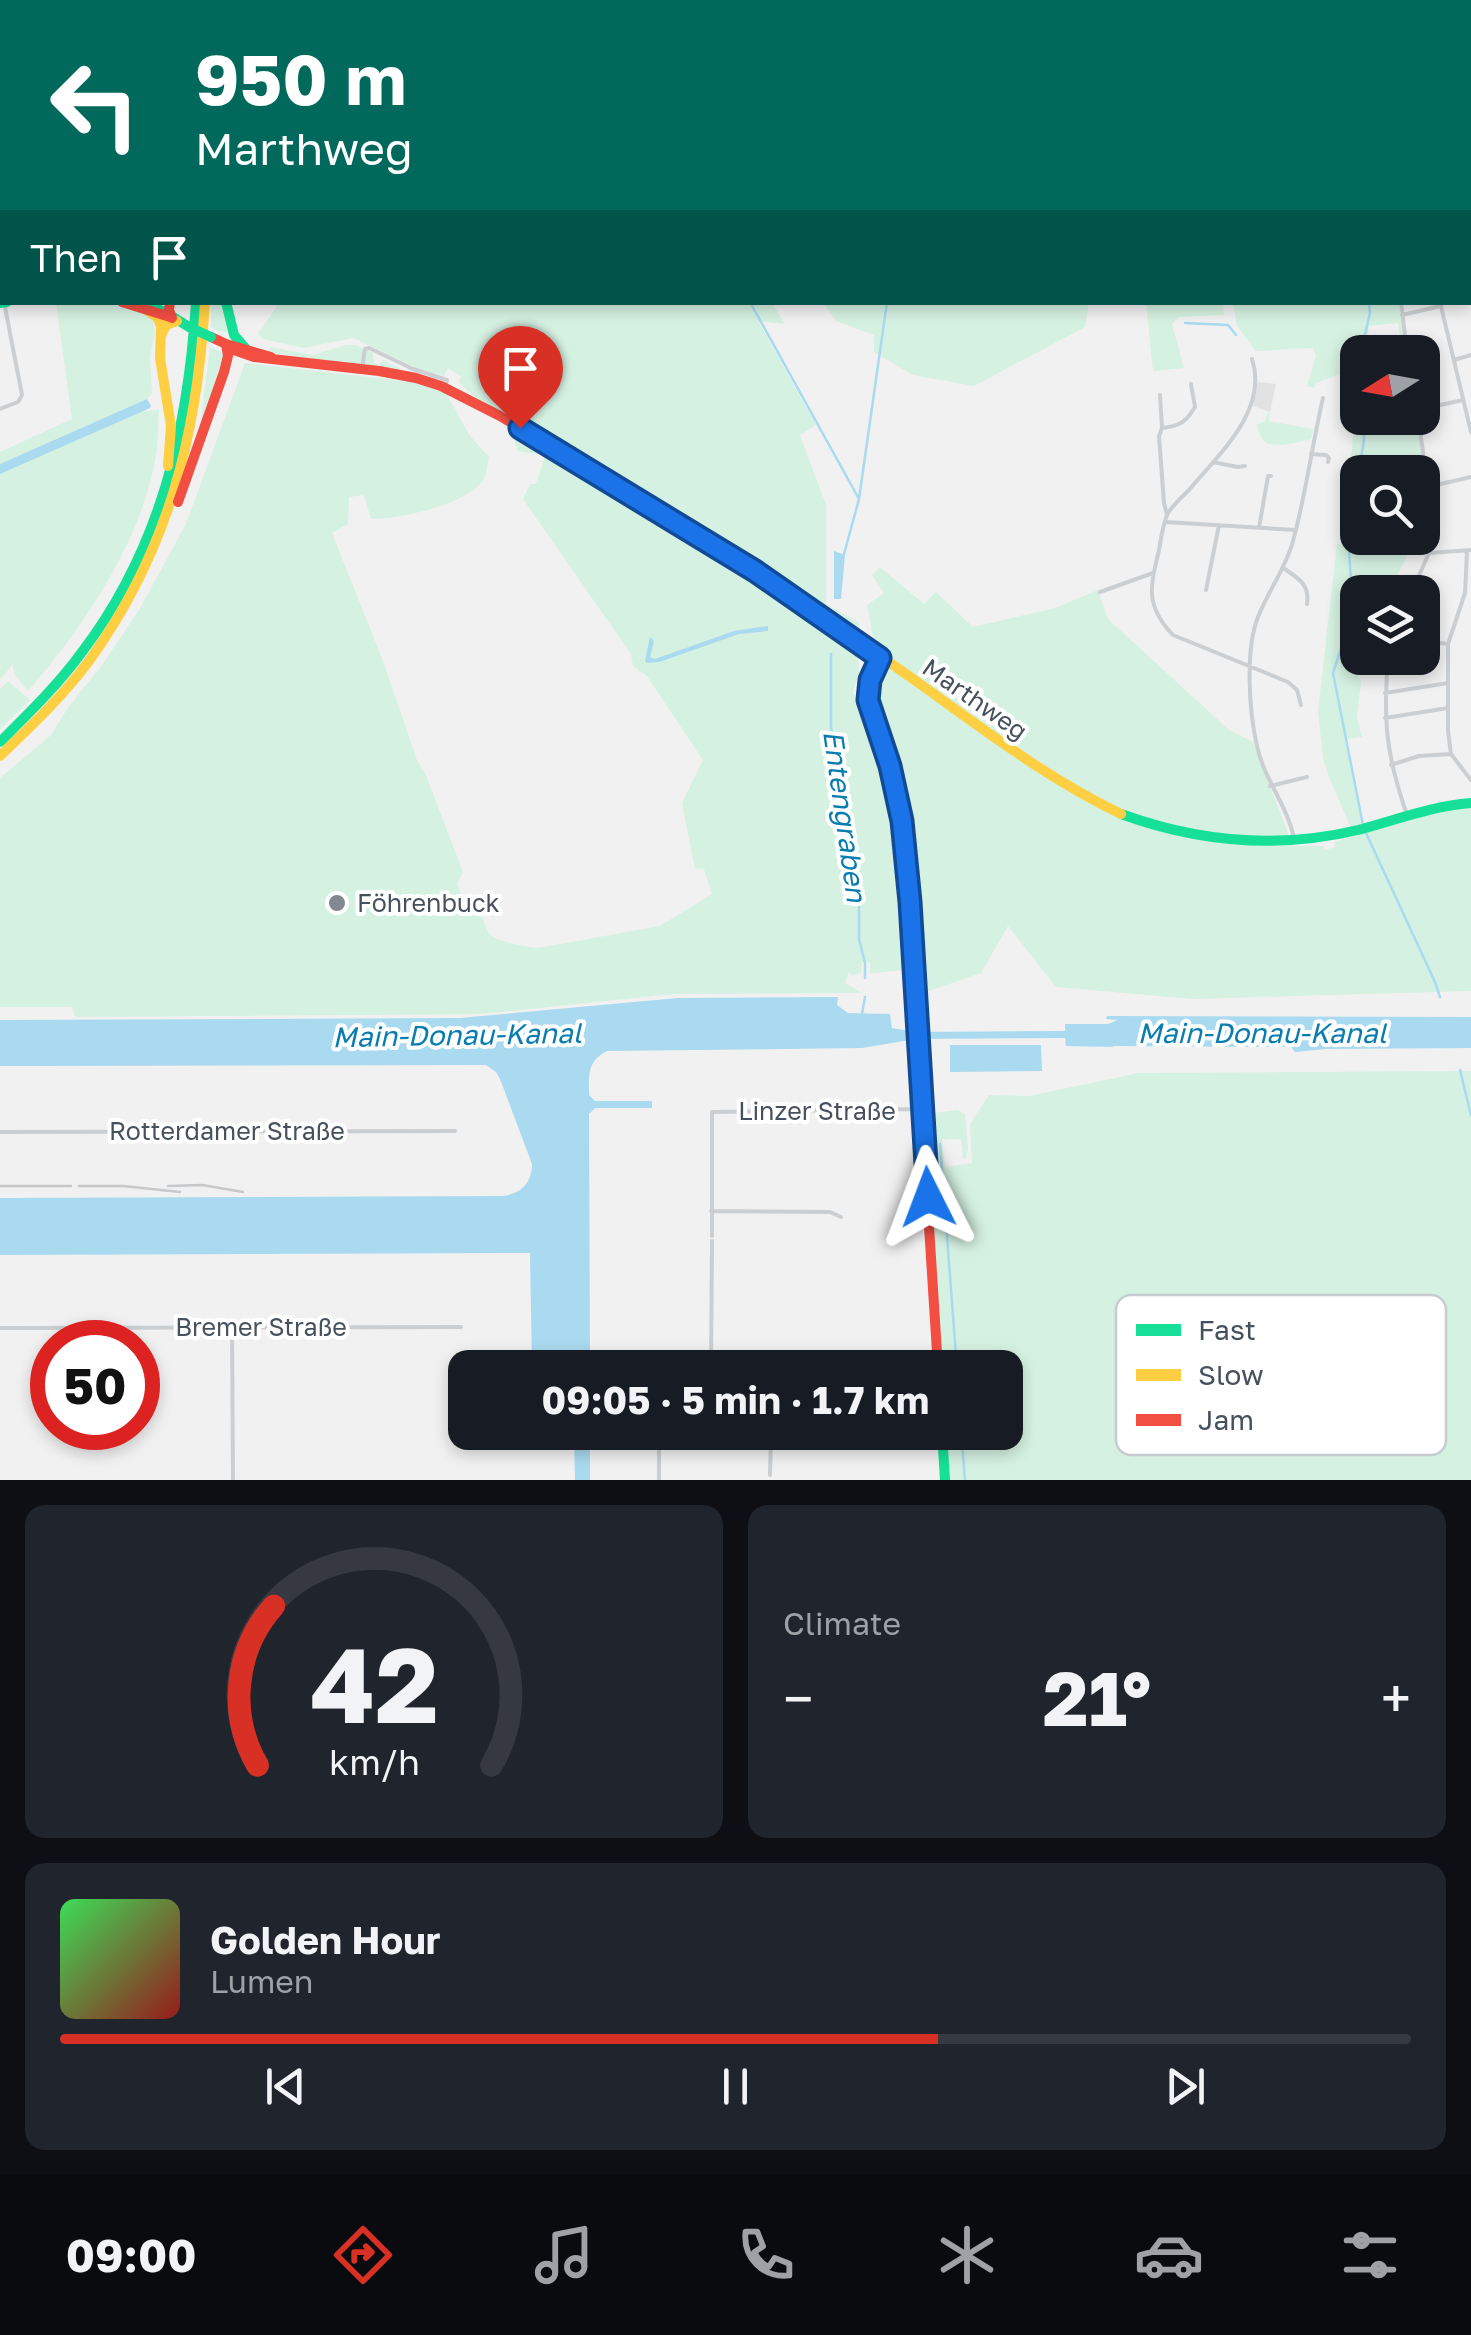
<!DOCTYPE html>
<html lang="en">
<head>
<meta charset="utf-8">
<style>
  :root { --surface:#171b24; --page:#20242c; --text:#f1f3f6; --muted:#9ea1a6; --line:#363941; --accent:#d93025 }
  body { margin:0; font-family:"Golos Text",sans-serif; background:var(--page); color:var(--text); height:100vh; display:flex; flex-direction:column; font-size:38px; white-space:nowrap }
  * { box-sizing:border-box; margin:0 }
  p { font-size:32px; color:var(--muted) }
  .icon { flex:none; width:55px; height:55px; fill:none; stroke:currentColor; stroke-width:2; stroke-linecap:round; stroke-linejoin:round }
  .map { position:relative; height:1480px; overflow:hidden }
  .panel { display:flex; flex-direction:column; gap:25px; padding:25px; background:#0d0f14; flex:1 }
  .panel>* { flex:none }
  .guide { position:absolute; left:0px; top:0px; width:1472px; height:305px; box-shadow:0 5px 15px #0003; background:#00695c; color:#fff; overflow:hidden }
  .needle { width:65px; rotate:259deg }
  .tools { position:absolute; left:1340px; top:335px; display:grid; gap:20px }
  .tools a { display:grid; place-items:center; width:100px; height:100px; border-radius:20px; background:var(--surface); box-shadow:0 5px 15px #0003; font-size:50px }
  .speed { position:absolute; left:30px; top:1320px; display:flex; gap:20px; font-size:50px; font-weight:700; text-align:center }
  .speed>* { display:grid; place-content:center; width:130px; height:130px; border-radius:50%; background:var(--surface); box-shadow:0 5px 15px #0003; line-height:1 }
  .speed .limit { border:15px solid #d22; background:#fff; color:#111 }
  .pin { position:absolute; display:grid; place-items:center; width:85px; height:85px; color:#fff; margin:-102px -42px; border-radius:50% 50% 50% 0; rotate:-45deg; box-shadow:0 0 10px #0007 }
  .pin .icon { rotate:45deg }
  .me { position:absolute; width:110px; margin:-55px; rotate:357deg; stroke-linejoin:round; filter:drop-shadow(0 0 8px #0008) }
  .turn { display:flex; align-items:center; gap:35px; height:210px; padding:0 30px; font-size:45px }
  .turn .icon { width:130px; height:130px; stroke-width:2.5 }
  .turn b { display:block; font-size:70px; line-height:85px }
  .then { display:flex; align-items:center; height:95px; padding:0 30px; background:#0003; gap:20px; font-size:38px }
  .big { font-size:75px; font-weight:700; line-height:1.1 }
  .panel .tile { flex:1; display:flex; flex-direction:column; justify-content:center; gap:15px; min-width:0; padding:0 35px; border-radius:20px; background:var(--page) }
  .panel .dial { align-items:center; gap:0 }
  .dial svg { height:260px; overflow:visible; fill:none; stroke:var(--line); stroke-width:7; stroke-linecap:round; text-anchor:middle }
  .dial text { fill:var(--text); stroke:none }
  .song { display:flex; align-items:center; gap:30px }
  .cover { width:120px; height:120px; border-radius:15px; background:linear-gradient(135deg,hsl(130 70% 55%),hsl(0 70% 35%)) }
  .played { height:10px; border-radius:5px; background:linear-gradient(90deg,var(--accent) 65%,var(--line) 65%) }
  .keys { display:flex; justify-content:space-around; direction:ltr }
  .heat { display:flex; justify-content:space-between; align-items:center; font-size:55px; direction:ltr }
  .panel .tiles { flex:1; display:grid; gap:25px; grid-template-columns:1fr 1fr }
  .tile:last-child { grid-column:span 2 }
  .trip { position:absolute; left:448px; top:1350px; width:575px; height:100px; border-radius:20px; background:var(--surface); box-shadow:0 5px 15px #0003; font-weight:700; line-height:100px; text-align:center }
  .tab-bar { display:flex; height:160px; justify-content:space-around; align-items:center; background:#090b0e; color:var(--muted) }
  .tab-bar .icon { width:70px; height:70px }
  .tab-bar .active { color:var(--accent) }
  .tab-bar b { font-size:45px; color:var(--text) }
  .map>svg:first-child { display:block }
  .education { fill:#e3e2e3 }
  .green { fill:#d5f1e2 }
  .water { fill:#a9daef }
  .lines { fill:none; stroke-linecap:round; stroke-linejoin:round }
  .stream { stroke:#a9daef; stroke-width:2.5 }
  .street { stroke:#cccfd2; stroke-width:4 }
  .fast { stroke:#16e098; stroke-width:10 }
  .slow { stroke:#ffcf43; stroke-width:10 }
  .jam { stroke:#f24e42; stroke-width:10 }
  .rail { stroke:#c6c8ca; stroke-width:2.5 }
  .fast-bridge { stroke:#16e098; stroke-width:10 }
  .route-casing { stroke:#114b97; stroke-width:25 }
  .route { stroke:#1a73e8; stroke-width:18 }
  .poi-dot { fill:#828991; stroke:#fff; stroke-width:4 }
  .labels { text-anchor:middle; stroke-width:8; stroke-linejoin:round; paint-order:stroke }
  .street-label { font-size:25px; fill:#47515e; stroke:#fff }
  .poi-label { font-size:25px; fill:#47515e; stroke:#fff; text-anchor:start }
  .water-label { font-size:28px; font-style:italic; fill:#097db0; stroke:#fff }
  .key { fill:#fff; stroke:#c8cbcf; stroke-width:2.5 }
  .key-label { font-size:28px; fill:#47515e }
</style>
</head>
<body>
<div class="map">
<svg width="1471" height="1480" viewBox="0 0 1471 1480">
  <rect width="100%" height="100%" fill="#f1f1f1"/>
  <path class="education" d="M1258 382 1276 384 1270 412 1253 406Z"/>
  <path class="green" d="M0 0H132V2H2V34L0 30Z
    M173 0H453L449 2H174Z
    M479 0H1471V6L1470 2H476Z
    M56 303H151L155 332 150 357 152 393 147 399 0 464V452L72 419Z
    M211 303H223L229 327 226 332 218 331 211 327Z
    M279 303H772L785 324 758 321 816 425 800 435 826 505V604L859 622 861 638 773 580 476 398 459 382 461 376 448 368 444 376 417 368 353 338 304 348 263 339 258 334Z
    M824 303H1089L1085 327 974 386 913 375 874 352V335L836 321Z
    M1146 303H1223L1224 315 1178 317 1172 324 1184 368 1153 371Z
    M1233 303H1399L1405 352H1402L1398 323 1369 326 1365 352H1358V418H1416L1431 507 1423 524 1422 472H1358V538H1416L1389 592H1358L1357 644 1349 655 1361 681 1357 718 1362 737 1346 739 1362 823 1351 828 1329 777 1323 758 1318 711 1337 544 1345 543 1344 530 1340 528 1352 449 1356 386 1354 376 1341 374 1316 383 1314 388 1307 386 1316 356 1313 348 1256 351 1237 326Z
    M346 345H356L373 353 374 363 379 365 383 360 405 371 404 373 269 352 270 347 313 355Z
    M210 347 224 353 199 436Z
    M245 363 413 382 446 393 470 436 489 457C487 465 487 474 483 480 467 505 399 519 371 519L364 495 349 497 348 524 332 533 383 661 417 760 425 773 463 872 457 884 461 895 459 901 465 912 482 917C482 919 488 932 489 933 495 942 527 947 538 948L660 926 712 894 704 869H695L682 803 703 760 647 676 633 666 631 654 523 499 530 484H536L545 455 517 451 512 429 750 575 858 653 859 671 853 692 877 753 886 792 908 965H905L906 970 870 973V963L862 962 861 973 851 975 849 972 845 983 862 993 673 994 481 1014 75 1017 72 1007H0V778L51 735 69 706 100 668 139 610 186 524Z
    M159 410C158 423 158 436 157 448 146 535 84 627 28 691L14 674 13 664 0 680V474L138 412Z
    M1268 412 1270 413 1269 421 1313 429 1311 439C1300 442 1274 449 1265 442 1261 440 1258 429 1257 425L1265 421Z
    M880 567 924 604 936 592 973 627 1055 608 1098 590 1108 619 1229 730 1253 742 1293 846H1323L1325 850 1335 847 1334 842 1452 808H1471V991L1193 999 1056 987 1008 926 981 973 920 994 907 823 895 774 874 708 873 692 881 677 867 605 884 593 872 575Z
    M8 681 30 700 0 729V689Z
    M1471 1071V1480H948L947 1433 1005 1432V1368L943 1367 926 1127 933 1125V1113L958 1110 965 1114 968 1148 966 1159H963L961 1139H942L945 1167 972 1163 970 1124 989 1095 1029 1096 1139 1073Z"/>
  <path class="water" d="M147 399 151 406 150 408 0 474V464Z
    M834 551 845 555 841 599H834Z
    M768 626V631L739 634 659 662 647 663 645 661 650 637 654 641 650 657 655 659 734 631Z
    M838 997 837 1005 848 1013 890 1014 892 1028 916 1032 1065 1031V1024H1108L1118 1020 1106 1019 1107 1016 1471 1017V1048L1325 1049 1295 1052 1291 1047 1112 1046 1114 1047 1066 1046 1065 1038 916 1039 862 1048 607 1051C587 1061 589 1075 589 1095L595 1101H652V1108H595L589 1114 590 1367 532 1368 530 1253 0 1255V1198L502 1196C521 1194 532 1183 532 1164L500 1079 496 1072 486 1065 0 1066V1020L460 1018 678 998Z
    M950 1045H1041L1042 1071 950 1072Z
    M532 1433H590V1480H575L574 1437 532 1436Z"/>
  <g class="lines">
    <path class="stream" d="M627 2 628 0
      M890 2 891 0
      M1334 2 1335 0
      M750 302 859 499 844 554
      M1185 323 1228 325 1236 335
      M1361 352 1370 313 1369 302
      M1358 366 1355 377 1358 387
      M1360 465 1364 440V418
      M1358 472 1359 467
      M859 499 887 302
      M1348 530 1358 475
      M1348 535 1353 611 1333 673 1363 825
      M831 654V728L853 827 859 890V939L865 963V978
      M1366 833 1435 982 1440 997
      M862 1014 865 997
      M1460 1070 1471 1115
      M940 1144 957 1368
      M961 1432 965 1480"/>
    <path class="street" d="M0 203V238
      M1470 223 1471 224
      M0 263 2 293
      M1401 302 1407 352
      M1440 302 1471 432
      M1402 315 1441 306
      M1252 359C1269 410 1219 454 1189 490 1182 497 1173 505 1168 513 1163 523 1161 539 1159 550 1150 587 1145 606 1173 635L1288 682 1297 690 1301 705
      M1454 360 1471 355
      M362 368 365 349 369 348 413 369 447 380 445 387
      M1160 395 1162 428 1159 436 1164 503 1167 515
      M0 409 18 402 22 395 4 302
      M1422 409 1463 400
      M1418 418 1431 506 1429 517 1422 534
      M1162 428C1180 426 1186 422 1195 407L1191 384
      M1311 454 1326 455 1329 458 1328 462
      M1213 462 1238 467 1245 466
      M1432 486 1471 477
      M1166 522 1295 530
      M1259 528 1268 476H1271
      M1421 538 1415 551 1429 553 1471 550
      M1467 551 1465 593 1448 644V731L1451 754 1471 780
      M1283 568C1298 578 1310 584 1307 604
      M1206 590 1219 525
      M1412 591 1429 553
      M1100 592 1153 573
      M1422 641 1448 644
      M1388 658C1383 722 1386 754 1407 815
      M1385 693 1448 683
      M1385 718 1448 708
      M1391 765 1419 756 1450 754
      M1270 786 1307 777
      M1294 838C1287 805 1264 779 1257 746 1249 711 1245 650 1258 617 1268 591 1286 568 1293 541 1306 494 1312 445 1323 398
      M0 1132 455 1131
      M711 1211 830 1212 841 1217
      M712 1236V1112L922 1109
      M232 1327 233 1480
      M0 1328 461 1327
      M711 1368 712 1241
      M770 1475 771 1432
      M659 1480V1432"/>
    <path class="fast" d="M151 0 152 2
      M161 0V2
      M141 302 165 312 189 327
      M226 302 234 335 246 349
      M0 303 7 302
      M0 742C29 713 58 685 82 652 161 548 188 429 196 302
      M1121 814C1198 842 1278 849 1358 830 1396 820 1431 806 1471 803
      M942 1432 945 1480"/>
    <path class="slow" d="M148 311 157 317 161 326 160 358 171 426 168 466
      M162 334 166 325 177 321
      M690 529C769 577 845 631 920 684 986 731 1048 779 1121 814
      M881 658 869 684 868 700 892 776 906 852 923 1132
      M0 756C31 726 63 696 89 661 169 550 197 436 205 302"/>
    <path class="jam" d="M122 302 170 317
      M170 302 169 310 172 318
      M211 337 226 344 271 357
      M226 344 234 350 254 357 379 371 416 378 441 386 500 416 690 529
      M178 502 224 372 228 356 226 344
      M923 1132 938 1368"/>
    <path class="rail" d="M0 1186H71
      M79 1186H123L180 1192
      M168 1186 202 1185 243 1192"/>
    <path class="fast-bridge" d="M189 327 211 337"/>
  </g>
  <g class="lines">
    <defs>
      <path id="route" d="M520 428 755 571 880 658 870 680 868 700 890 766 902 821 910 902 928 1197"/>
    </defs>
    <use href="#route" class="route-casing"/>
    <use href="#route" class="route"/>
  </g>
  <circle class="poi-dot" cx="337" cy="903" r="10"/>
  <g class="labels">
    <g class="street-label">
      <text transform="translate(975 699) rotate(35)" y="9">Marthweg</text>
      <text x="817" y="1120">Linzer Straße</text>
      <text x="227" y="1140">Rotterdamer Straße</text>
      <text x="261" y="1336">Bremer Straße</text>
    </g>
    <g class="poi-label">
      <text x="357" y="912">Föhrenbuck</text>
    </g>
    <g class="water-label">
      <text transform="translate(845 816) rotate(82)" y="10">Entengraben</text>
      <text x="1262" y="1043">Main-Donau-Kanal</text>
      <text transform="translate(457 1035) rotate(-1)" y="10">Main-Donau-Kanal</text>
    </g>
  </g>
  <rect x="1116" y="1295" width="330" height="160" rx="15" class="key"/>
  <rect x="1136" y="1324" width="45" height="12" fill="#16e098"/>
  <rect x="1136" y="1369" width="45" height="12" fill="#ffcf43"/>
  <rect x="1136" y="1414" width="45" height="12" fill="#f24e42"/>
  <g class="key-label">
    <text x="1198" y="1340">Fast</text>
    <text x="1198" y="1385">Slow</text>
    <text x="1198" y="1430">Jam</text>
  </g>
</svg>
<div class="tools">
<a><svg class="needle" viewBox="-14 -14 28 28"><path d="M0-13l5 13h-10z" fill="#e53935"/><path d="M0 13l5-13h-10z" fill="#9ea1a6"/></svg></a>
<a><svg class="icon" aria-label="search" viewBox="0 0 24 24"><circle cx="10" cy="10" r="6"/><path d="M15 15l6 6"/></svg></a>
<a><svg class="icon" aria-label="layers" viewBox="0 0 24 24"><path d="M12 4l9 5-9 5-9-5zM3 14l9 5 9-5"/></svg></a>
</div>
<div class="speed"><div class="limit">50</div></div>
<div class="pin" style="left:520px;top:428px;background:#d93025"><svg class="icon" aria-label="arrive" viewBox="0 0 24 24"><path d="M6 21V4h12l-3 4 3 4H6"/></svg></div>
<svg class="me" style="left:928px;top:1197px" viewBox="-20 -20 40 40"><path d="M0-17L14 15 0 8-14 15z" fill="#1a73e8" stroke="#fff" stroke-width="4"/></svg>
<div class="trip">09:05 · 5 min · 1.7 km</div>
<div class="guide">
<div class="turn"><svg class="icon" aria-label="left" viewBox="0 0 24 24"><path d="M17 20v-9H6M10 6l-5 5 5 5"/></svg><div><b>950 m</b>Marthweg</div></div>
<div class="then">Then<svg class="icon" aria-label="arrive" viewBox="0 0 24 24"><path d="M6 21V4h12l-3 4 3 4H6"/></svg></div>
</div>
</div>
<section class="panel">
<div class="tiles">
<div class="tile dial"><svg viewBox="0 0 100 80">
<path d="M14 69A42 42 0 1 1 86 69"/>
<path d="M14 69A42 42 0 0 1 19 20" stroke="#d93025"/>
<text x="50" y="56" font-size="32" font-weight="700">42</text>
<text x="50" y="72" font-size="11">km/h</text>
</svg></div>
<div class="tile"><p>Climate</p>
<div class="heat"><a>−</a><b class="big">21°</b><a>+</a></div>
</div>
<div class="tile">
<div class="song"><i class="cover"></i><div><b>Golden Hour</b><p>Lumen</p></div></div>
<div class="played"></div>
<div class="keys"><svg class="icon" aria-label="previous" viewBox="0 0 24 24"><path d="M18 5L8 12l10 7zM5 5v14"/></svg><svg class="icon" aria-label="pause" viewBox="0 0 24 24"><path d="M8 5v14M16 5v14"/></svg><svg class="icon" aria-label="next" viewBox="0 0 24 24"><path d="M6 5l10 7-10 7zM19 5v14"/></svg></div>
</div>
</div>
</section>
<nav class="tab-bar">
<b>09:00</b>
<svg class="icon active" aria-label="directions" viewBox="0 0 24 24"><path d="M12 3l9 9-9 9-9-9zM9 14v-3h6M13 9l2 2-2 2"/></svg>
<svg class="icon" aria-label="music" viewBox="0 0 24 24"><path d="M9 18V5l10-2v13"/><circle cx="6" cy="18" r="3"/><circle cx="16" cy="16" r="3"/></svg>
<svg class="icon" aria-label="phone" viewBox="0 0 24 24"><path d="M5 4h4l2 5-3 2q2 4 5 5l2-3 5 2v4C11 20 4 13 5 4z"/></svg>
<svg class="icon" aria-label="climate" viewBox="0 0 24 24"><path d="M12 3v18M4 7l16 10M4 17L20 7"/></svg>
<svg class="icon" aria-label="car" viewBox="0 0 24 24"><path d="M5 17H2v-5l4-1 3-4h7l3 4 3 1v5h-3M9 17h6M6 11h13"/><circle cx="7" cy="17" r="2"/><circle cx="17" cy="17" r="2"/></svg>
<svg class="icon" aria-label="filters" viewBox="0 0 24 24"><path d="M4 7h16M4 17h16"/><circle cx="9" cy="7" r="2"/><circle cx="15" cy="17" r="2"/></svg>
</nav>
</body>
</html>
